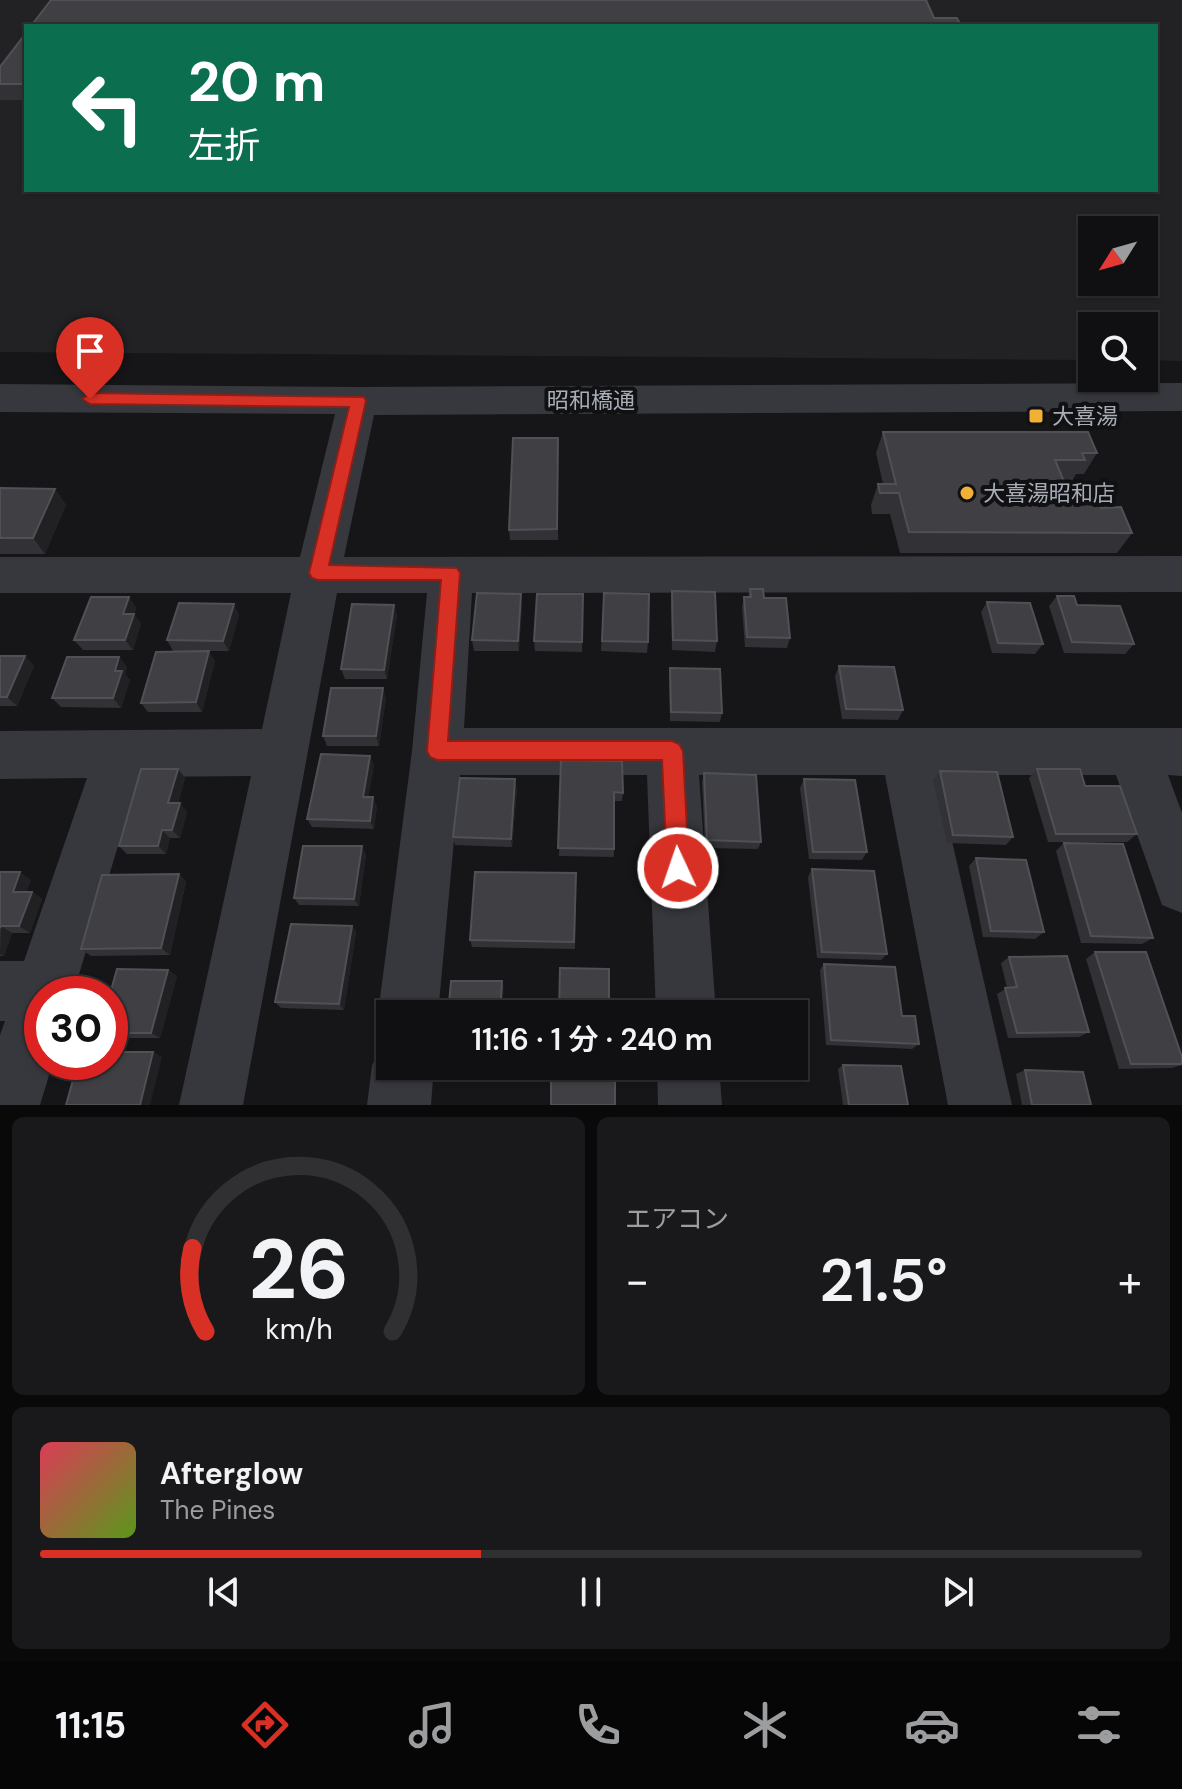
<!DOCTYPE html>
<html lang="ja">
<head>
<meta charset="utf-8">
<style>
  :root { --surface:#101012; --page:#19191b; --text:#f1f3f6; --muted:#9c9d9f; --line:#303032; --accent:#d93025 }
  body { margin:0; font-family:"DM Sans","Noto Sans JP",sans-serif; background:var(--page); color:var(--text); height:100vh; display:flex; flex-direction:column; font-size:30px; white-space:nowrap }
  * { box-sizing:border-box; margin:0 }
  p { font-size:26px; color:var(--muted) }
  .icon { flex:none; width:44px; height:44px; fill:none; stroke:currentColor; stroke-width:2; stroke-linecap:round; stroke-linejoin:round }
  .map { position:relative; height:1105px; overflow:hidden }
  .panel { display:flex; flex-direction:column; gap:12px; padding:12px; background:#09090a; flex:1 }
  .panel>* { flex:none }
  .banner { position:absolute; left:24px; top:24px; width:1134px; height:168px; border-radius:0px; box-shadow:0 2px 6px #0004,0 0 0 2px var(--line); background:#0b6e4f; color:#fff; overflow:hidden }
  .needle { width:52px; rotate:233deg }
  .buttons { position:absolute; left:1078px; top:216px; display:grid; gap:16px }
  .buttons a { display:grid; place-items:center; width:80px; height:80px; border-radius:0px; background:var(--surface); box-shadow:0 2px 6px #0004,0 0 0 2px var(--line); font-size:40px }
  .speed { position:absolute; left:24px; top:976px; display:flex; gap:16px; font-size:40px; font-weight:700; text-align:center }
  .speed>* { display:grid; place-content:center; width:104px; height:104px; border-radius:50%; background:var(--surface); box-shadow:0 2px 6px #0004,0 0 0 2px var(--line); line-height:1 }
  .speed .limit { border:12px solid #d22; background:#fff; color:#111 }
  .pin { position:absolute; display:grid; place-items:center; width:68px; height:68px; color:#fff; margin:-82px -34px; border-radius:50% 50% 50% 0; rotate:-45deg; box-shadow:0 0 8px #0007 }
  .pin .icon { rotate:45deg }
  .me { position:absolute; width:88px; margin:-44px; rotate:357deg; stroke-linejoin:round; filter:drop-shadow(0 0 6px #0008) }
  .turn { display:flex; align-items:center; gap:28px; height:168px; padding:0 32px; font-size:36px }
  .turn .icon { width:104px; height:104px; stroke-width:2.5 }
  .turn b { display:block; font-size:56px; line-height:68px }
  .big { font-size:60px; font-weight:600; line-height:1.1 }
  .panel .tile { flex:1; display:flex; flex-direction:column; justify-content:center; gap:12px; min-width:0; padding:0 28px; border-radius:12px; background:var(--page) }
  .panel .dial { align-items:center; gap:0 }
  .dial svg { height:208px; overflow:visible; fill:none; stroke:var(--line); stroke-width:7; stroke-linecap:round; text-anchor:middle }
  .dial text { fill:var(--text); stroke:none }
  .song { display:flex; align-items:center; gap:24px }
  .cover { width:96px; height:96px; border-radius:12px; background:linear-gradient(135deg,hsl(350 70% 55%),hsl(90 70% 35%)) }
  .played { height:8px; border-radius:4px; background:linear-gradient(90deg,var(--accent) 40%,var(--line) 40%) }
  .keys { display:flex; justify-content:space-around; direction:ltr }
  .heat { display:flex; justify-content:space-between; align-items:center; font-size:44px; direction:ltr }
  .panel .tiles { flex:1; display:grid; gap:12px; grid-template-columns:1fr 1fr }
  .tile:last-child { grid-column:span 2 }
  .trip { position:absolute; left:376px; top:1000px; width:432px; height:80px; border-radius:0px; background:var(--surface); box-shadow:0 2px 6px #0004,0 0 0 2px var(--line); font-weight:600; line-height:80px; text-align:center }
  .menu { display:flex; height:128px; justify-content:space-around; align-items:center; background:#060607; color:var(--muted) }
  .menu .icon { width:56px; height:56px }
  .menu .on { color:var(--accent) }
  .menu b { font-size:36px; color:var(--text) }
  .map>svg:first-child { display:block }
  .built { fill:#222225; fill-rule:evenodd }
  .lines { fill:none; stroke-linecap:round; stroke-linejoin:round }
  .minor { fill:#37383d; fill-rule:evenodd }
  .wall { fill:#323236 }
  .shaded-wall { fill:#212124 }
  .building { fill:#3f3f44; stroke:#4f5156; stroke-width:2 }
  .route { fill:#d93025; stroke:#8d1f18; stroke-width:2 }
  .poi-dot { fill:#f2b134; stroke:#111113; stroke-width:3 }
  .labels { text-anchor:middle; stroke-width:8; stroke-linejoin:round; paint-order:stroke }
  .street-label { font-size:22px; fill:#a8adb8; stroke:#111113 }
  .poi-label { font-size:22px; fill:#a8adb8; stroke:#111113; text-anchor:start }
</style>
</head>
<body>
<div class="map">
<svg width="1182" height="1105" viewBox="0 0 1182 1105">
  <rect width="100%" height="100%" fill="#161618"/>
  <path class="built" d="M0 0H1182V361L1144 360V326H1092V360L0 352ZM26 26H1156V190H26ZM1092 230H1144V282H1092Z"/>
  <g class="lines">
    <path class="minor" d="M1182 383V411L374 415 344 557 1182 556V592L472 593 464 728H1182V776L1168 775 1182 813V913L1162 905 1116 775H937L1012 1105H948L885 775H699L716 1014H656L647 775H460L438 1014H390V1037L387 1035 378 1014 412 751 427 593H337L243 1105H179L251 776 139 777 73 994H42V1062H53L40 1105H0V1035L5 1021H0V961H24L87 778 0 779V731L262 729 291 593H0V557H300L335 414 0 412V384L358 387Z
      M390 1041V1066H434L431 1105H367L372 1066 381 1044Z
      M657 1066H719L722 1105H658Z"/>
  </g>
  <path class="wall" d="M26 33V100H0V67Z
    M883 432 1097 453 1084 474H1076L1072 481H1064L1072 501 1101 508 1132 533 1117 553H900L890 514H872L871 505 878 484H883L876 453Z
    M558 438V540H510L509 530Z
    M0 488 55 489 66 505 45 554H0Z
    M750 589 764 598 790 638 787 648 745 647 742 608 744 597H748Z
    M672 591 717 641 715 652 672 650 671 602Z
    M604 593 648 642 647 653 601 651Z
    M583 594 582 652 535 651 534 641Z
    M1057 596 1077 605 1134 644 1125 654 1064 653 1049 606Z
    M129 597 136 608 134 614 141 624 133 650H83L74 640Z
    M987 602 1043 644 1035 654 992 653 981 612Z
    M522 604 519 651H474L472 640Z
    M394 605 397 615 387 679H345L341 669Z
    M239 614 229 651H173L167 640Z
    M0 656H25L34 666 17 706H0Z
    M119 657 127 667 125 674 130 680 121 708 61 707 52 698Z
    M215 661 202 712H148L141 703Z
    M839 666 903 710 898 720 842 719 835 676Z
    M670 668 722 713 720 722 670 721 669 678Z
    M386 698 379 746H327L323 736Z
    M561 760 623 793 622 801H614V857L559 856Z
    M374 765 368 797 377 806 374 829 312 827 307 819Z
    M178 769 185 778 178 803 187 812 180 838H170L166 854H127L119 846Z
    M1037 769 1085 786 1137 834 1127 842H1048L1029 778Z
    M940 771 1013 837 1006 845 947 843 933 780Z
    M704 773 761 842 758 849 705 848 702 782Z
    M804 779 867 852 862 860 809 859 800 788Z
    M517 788 512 847 455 845 453 837Z
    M1064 843 1153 938 1142 944 1081 943 1056 851Z
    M366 854 359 906 299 905 294 898Z
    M976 858 1044 932 1035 939 983 937 969 866Z
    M812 869 887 954 881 960 817 958 808 877Z
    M0 872 31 880 26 892H32L42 899 30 933H12L4 956H0Z
    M576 873 575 949 472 947 470 940Z
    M179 874 186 882 170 955 91 956 81 949Z
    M352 926 356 932 344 1010 281 1008 275 1002Z
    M1095 952 1182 1057V1065L1172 1068 1119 1069 1086 959Z
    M1009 957 1089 1032 1079 1037 1008 1038 997 994 1007 988 1001 963Z
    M824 964 902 1016 919 1044 912 1049 826 1045 820 970Z
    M168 970 177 976 160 1038H110V994Z
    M843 1065 908 1105H843L838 1069Z
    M1025 1070 1091 1105H1022L1016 1074Z"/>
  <path class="shaded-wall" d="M55 489 66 505 45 554 33 538Z
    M521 594 522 604 519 651 518 641Z
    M129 597 136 608 134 614 141 624 133 650 125 640 123 614Z
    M234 604 239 614 229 651 223 641Z
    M394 605 397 615 387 679 384 670Z
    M209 651 215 661 202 712 196 702Z
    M25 656 34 666 17 706 7 697Z
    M119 657 127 667 125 674 130 680 121 708 113 698 115 671Z
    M383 688 386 698 379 746 376 736Z
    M370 756 374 765 367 805 363 797Z
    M178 769 185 778 176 812 168 803Z
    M515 779 517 788 512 847 511 839Z
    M373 797 377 806 374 829 370 821Z
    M180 803 187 812 180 838 172 830Z
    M162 830 170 838 166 854 158 846Z
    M362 846 366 854 359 906 354 899Z
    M20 872 31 880 24 900 13 892Z
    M179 874 186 882 170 955 161 948Z
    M32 892 42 899 30 933 19 926Z
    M1 926 12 933 4 956 0 954Z
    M352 926 356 932 344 1010 339 1004Z
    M168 970 177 976 160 1038 151 1033Z
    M502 981 504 987 502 1014H500Z
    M153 1052 162 1057 150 1105H140Z"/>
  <path class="building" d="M51 0H926L934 18H957L961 26H31Z
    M26 33V84H0V67Z
    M883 432H1088L1097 453H1082L1085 460H1055L1072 501H1098L1101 508 1121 507 1132 533 909 532 899 493H880L878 484H896Z
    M513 438H558L557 529 509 530Z
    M0 488 55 489 33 538H0Z
    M750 589H763L764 598H786L790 638 747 637 744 597H751Z
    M672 591 715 592 717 641 673 640Z
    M477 593 521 594 518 641 472 640Z
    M604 593 649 594 648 642 602 641Z
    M537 594H583L582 642 534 641Z
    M1057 596H1074L1077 605 1120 606 1134 644 1072 642Z
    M91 597H129L123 614H134L125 640H74Z
    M987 602 1030 603 1043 644 998 643Z
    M179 603 234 604 223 641 167 640Z
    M352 604 394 605 384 670 341 669Z
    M209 651 196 702 141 703 156 652Z
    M0 656H25L7 697H0Z
    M67 657H119L115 671H122L113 698H52Z
    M839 666 894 667 903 710 846 709Z
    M670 668 720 669 722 713 671 712Z
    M331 688H383L376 736H323Z
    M321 754 370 756 363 797H373L370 821 307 819Z
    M561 760 622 761 623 793 614 792V849L558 848Z
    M141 769H178L168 803H180L172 830H162L158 846H119Z
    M1037 769H1080L1085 786H1120L1137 834H1056Z
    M940 771 997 772 1013 837 953 835Z
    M704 773 756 775 761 842 707 840Z
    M460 778 515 779 511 839 453 837Z
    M804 779 855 780 867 852H813Z
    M1064 843 1123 844 1153 938 1091 936Z
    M303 846H362L354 899 294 898Z
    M976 858 1026 860 1044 932 991 931Z
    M812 869 874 871 887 954 822 952Z
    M0 872H20L13 892H32L19 926H1L0 928Z
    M475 872 576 873 574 942 470 940Z
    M179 874 161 948 81 949 102 875Z
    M291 924 352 926 339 1004 275 1002Z
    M1095 952H1146L1182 1057V1064H1131Z
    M1067 956 1089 1032 1017 1033 1005 988 1017 987 1009 957Z
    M824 964 895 967 902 1016H915L919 1044 831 1040Z
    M560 968 609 969V1014H559Z
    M117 969 168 970 151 1033H110V994Z
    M451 981H502L500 1014H448Z
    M110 1052H153L140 1105H66L78 1062H110Z
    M843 1065 901 1066 908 1105H849Z
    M1025 1070 1083 1072 1091 1105H1032Z
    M551 1075H615V1105H551Z"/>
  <path class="route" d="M90 393 364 397 366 401 329 565 457 568 460 573 448 741H672L679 744 683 751 689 868 686 876 678 879 670 876 667 868 662 760H437L430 757 427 751 441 580H318L312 578 309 573 349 407 90 404 82 399Z"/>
  <g class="poi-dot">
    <rect x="1028" y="408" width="16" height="16" rx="4"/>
    <circle cx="967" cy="493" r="8"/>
  </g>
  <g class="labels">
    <g class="street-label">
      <text x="591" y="408">昭和橋通</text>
    </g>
    <g class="poi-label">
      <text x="1052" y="424">大喜湯</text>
      <text x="983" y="501">大喜湯昭和店</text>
    </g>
  </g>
</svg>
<div class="buttons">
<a><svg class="needle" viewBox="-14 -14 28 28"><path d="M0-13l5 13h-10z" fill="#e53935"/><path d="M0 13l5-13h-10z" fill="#9c9d9f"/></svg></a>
<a><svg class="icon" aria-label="search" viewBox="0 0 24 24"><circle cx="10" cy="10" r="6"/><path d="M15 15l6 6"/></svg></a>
</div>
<div class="speed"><div class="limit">30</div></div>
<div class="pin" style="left:90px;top:399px;background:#d93025"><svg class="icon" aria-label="arrive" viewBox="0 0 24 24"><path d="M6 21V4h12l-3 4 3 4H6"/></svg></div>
<svg class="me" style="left:678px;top:868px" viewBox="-20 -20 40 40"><circle r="17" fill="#d93025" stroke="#fff" stroke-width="3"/><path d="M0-11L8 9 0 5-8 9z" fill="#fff"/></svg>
<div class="trip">11:16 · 1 分 · 240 m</div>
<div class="banner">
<div class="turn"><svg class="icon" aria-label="left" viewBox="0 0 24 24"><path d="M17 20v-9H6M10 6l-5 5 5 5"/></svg><div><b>20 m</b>左折</div></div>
</div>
</div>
<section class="panel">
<div class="tiles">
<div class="tile dial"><svg viewBox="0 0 100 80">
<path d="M14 69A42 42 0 1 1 86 69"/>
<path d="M14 69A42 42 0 0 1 9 37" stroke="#d93025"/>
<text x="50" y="56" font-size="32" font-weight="700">26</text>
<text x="50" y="72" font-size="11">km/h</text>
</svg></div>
<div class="tile"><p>エアコン</p>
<div class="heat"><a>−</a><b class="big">21.5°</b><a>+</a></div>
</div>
<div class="tile">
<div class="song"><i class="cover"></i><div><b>Afterglow</b><p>The Pines</p></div></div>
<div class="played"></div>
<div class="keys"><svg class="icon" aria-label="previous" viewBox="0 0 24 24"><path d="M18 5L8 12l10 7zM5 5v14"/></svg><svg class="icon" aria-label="pause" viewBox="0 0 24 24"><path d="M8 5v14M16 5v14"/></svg><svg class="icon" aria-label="next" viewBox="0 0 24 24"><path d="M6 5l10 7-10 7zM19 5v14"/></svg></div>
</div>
</div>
</section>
<nav class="menu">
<b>11:15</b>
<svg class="icon on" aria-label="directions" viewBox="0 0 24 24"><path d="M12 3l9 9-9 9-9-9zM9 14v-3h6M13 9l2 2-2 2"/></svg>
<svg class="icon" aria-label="music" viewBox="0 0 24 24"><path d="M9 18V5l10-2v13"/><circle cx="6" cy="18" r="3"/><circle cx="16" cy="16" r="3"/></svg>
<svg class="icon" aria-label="phone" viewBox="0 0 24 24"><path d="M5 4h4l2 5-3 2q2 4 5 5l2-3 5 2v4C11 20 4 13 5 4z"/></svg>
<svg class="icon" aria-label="climate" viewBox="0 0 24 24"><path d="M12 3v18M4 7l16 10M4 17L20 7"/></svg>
<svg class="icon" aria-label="car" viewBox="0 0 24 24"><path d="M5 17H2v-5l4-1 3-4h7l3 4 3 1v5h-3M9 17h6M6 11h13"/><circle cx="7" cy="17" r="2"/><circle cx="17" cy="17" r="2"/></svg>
<svg class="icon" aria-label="filters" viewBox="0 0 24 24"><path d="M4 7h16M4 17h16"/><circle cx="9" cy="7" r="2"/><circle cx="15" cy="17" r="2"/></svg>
</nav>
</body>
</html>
